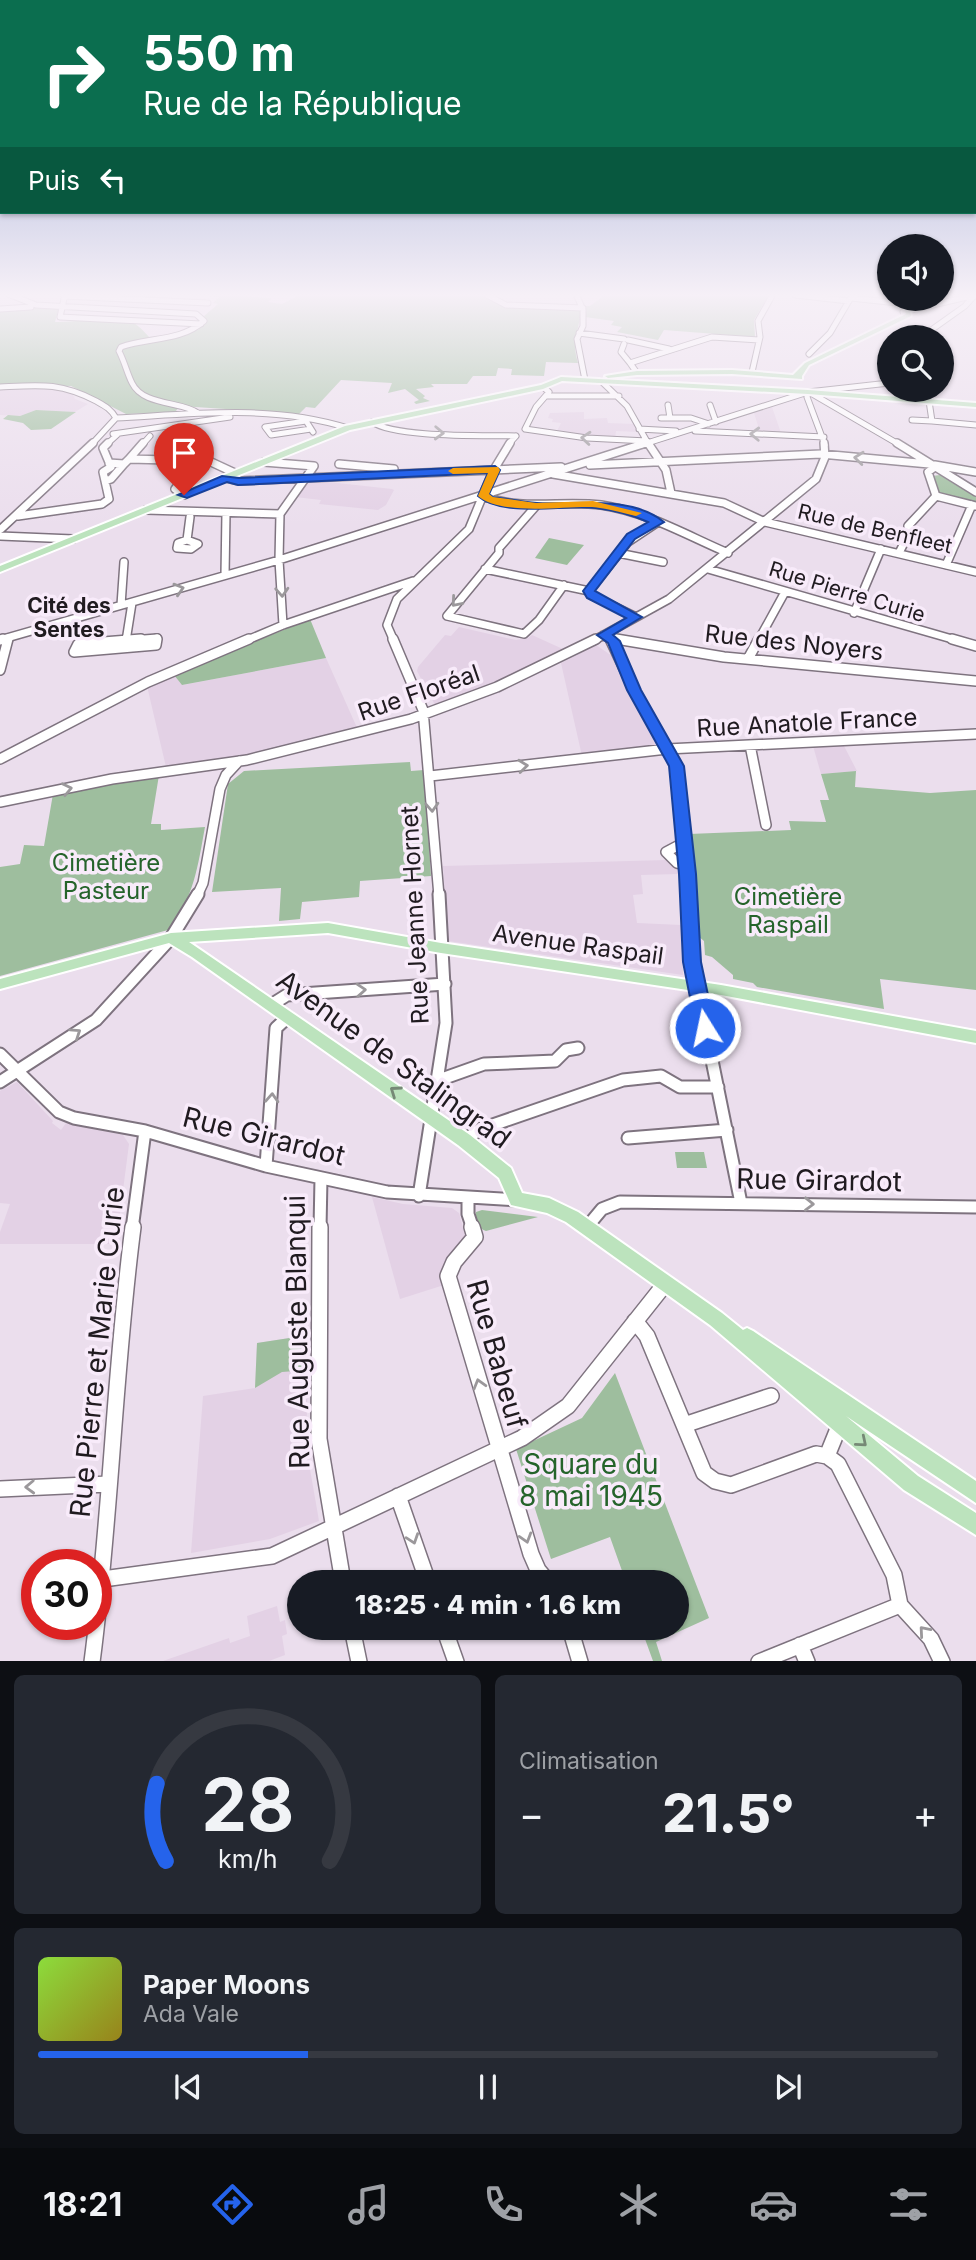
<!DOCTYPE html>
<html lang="fr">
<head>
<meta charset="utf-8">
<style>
  :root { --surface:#171b24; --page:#242831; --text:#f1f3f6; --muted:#9ea1a6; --line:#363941; --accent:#2563eb }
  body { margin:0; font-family:Inter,sans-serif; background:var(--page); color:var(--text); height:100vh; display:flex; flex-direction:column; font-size:26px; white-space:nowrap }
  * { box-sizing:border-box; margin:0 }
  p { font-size:23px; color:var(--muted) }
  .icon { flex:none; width:38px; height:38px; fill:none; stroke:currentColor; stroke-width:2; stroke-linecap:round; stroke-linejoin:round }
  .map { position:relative; height:1661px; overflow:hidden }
  .drawer { display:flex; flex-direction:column; gap:14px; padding:14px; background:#0d0f14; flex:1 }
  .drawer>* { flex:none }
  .guide { position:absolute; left:0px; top:0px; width:976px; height:214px; box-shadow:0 2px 5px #0004; background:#0b6e4f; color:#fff; overflow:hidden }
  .controls { position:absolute; left:877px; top:234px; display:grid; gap:14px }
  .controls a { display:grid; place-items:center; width:77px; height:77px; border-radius:50%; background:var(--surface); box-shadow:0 2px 5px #0004; font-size:35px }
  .speed { position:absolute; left:21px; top:1549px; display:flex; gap:14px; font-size:35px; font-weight:700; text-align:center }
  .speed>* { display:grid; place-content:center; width:91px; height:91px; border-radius:50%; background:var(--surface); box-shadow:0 2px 5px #0004; line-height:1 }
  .speed .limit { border:10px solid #d22; background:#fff; color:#111 }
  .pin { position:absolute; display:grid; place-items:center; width:60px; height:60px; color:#fff; margin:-72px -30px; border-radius:50% 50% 50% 0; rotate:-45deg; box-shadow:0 0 7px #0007 }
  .pin .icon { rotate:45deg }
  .me { position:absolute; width:77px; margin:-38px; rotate:350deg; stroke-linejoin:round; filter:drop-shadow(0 0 5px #0008) }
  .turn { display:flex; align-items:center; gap:24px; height:147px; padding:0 28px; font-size:32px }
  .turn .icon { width:91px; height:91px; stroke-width:2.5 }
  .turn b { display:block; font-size:49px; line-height:60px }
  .then { display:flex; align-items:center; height:66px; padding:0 28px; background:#0003; gap:14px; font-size:26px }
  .big { font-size:52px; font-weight:800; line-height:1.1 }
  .drawer .widget { flex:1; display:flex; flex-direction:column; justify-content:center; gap:10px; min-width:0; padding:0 24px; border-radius:10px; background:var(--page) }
  .drawer .dial { align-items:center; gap:0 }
  .dial svg { height:182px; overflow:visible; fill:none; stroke:var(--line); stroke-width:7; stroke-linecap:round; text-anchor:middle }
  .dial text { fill:var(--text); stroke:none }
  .song { display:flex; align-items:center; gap:21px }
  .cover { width:84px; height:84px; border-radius:10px; background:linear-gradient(135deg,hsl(90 70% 55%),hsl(50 70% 35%)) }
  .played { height:7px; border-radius:4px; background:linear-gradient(90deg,var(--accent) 30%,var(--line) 30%) }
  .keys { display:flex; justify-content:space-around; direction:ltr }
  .heat { display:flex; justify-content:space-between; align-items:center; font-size:38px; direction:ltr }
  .drawer .tiles { flex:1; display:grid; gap:14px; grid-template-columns:1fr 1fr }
  .widget:last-child { grid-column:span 2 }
  .trip { position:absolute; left:287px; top:1570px; width:402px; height:70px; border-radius:35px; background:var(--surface); box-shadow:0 2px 5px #0004; font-weight:800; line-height:70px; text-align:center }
  .menu { display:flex; height:112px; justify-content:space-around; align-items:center; background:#090b0e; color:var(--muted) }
  .menu .icon { width:49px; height:49px }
  .menu .active { color:var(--accent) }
  .menu b { font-size:32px; color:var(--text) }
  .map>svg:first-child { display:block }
  .built { fill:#e3d1e5 }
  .green { fill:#9ebe9e }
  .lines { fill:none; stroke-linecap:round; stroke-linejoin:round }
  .minor-far4-casing { stroke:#7e737f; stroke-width:7 }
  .minor-far3-casing { stroke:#7e737f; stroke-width:10 }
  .minor-far2-casing { stroke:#7e737f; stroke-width:12 }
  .minor-far1-casing { stroke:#7e737f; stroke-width:15 }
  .minor-casing { stroke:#7e737f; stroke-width:18 }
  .major-casing { stroke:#fff; stroke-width:4 }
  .minor-far4 { stroke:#fff; stroke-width:5 }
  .minor-far3 { stroke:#fff; stroke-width:7 }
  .minor-far2 { stroke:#fff; stroke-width:9 }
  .minor-far1 { stroke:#fff; stroke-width:11 }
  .minor { stroke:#fff; stroke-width:15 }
  .major { fill:#bce3bd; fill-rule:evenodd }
  .oneway { stroke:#9b989b }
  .oneway2 { stroke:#768976 }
  .route { fill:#2563eb; stroke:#184099; stroke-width:2 }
  .slow { fill:#f59e0b }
  .labels { text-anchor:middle; stroke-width:7; stroke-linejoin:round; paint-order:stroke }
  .far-street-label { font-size:21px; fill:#201b20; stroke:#f8ebfa }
  .far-neighbourhood-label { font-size:21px; font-weight:bold; fill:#201b20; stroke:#f8ebfa }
  .street-label { font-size:24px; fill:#201b20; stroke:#f8ebfa }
  .park-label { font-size:24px; fill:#25642b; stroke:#f8ebfa }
  .near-street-label { font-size:28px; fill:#201b20; stroke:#f8ebfa }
  .near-park-label { font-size:28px; fill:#25642b; stroke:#f8ebfa }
</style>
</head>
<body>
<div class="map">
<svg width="976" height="1662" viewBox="0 0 976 1662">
  <rect width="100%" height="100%" fill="#ebdeed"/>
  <path class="built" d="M49 388 66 391 73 394 75 399 88 404 75 412 36 410 20 416 0 415V389Z
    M772 407 781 433 760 432 754 413Z
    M584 412V419L607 418 608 423 634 424 638 432 616 431 615 439 556 433 561 423 552 422 553 419 548 418 550 413Z
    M310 480 392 489 394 490 386 505 378 510 319 504 321 500 295 497Z
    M459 627 516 640 528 638 532 635 565 650 521 672 435 705 417 671 418 667 445 635 451 636Z
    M596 645 618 660 629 691 659 745 657 747 582 756 561 663Z
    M326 658 358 730 248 754 166 767 147 686 174 675 183 685Z
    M843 744 857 771 821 774 813 746Z
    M667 860 677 868 678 874 641 875 643 894 633 895 637 923 681 925 683 975 448 941 443 866Z
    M17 1082 53 1121 52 1123 61 1130 66 1123 123 1135 129 1144 116 1244H0V1232L10 1204 0 1203V1091Z
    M372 1197 403 1204 452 1208 459 1213 465 1235 445 1261 444 1285 400 1299Z
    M309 1335 306 1446 319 1521 270 1539 191 1553 203 1396 255 1388 257 1343Z
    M277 1606 280 1622 285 1620 287 1634 282 1636 285 1655 269 1661H163L229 1638 230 1643 250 1636 247 1616Z"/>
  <path class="green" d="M193 294 272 298 268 302 282 304 301 294H482L502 306 581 310C579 332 571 341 578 363L546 362 544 376 511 375 512 369 498 368 496 376H473L467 384H431L434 387 416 389 425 396 423 398 430 401 416 404 414 402 419 400 405 389 388 393 392 383 341 380 315 408 306 407 299 414 180 406 175 412 126 414 71 386 0 385V309L59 307 55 322C73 323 115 315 132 322 139 325 147 335 152 340L198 330 206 321 203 317 218 304 213 303 219 297Z
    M606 294H769L754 320 755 337 664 330 658 340 617 332 622 327 611 325 614 321 585 317 583 306H590Z
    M36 410 76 412 51 429 31 430 23 423 3 419 8 415 20 416Z
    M940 475 976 497V504L937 493 932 476Z
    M549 538 584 545 567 565 535 558Z
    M310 619 326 658 182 685 174 675Z
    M410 762 411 771 424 770 431 876 360 881 359 897 302 902 300 919 279 921 281 888 212 892 228 784 244 771Z
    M856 771 855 787 930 793 976 790V990L880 979 884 1009 757 987 753 983 733 979V975L712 957 705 955 704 941 698 936 689 834 791 830 789 821 826 822 820 800H829L821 774Z
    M159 775 151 824H161V830L205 827C198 865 194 899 168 930L0 976V867L20 864 24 845 44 846 53 794Z
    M675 1152H704L707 1168H677Z
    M482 1210 538 1217 486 1231C478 1229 475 1219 476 1212Z
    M309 1335 308 1370 282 1372 255 1388 257 1343Z
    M615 1373 709 1618 656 1642 662 1661H653L641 1628H677V1582H626L610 1537 551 1559 516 1449 582 1418Z"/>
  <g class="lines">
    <defs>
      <path id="minor-far4" d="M8 294 36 305 196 314 204 321C180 342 149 337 121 347L119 351C125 363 127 373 132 383 143 406 181 401 198 413
        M65 294 60 317 201 324
        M485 294 506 305 583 308
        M576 294 583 310V326L577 339 585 380
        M795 295 849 301
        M64 296 208 303
        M851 298 907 304
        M0 309 31 307
        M903 312 976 295
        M579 333 624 339
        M920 338 965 306 974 296
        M628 340 669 349
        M624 344 621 352 630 363
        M809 354 830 333 853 294
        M752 372 760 337 758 321 773 294
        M637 373 630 363 712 337 759 340
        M601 381 627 406 649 445
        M0 387C39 385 60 382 96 401 105 406 111 409 116 418
        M543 387 549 392 536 407 525 429 587 438 647 441
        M808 392 807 397 825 445
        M809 392 900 445
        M546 396H619
        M929 401 932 421 976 425
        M668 405 670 418
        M710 405 716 422
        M116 418C194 414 272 404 348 428
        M661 418H691L709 424
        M912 420 932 421
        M372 422C396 438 484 435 516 436
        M311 429 271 435 265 427 306 421 313 432
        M639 429 676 431
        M695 431 824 437
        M113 434 230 417
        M91 445 116 418
        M106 445 118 434
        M142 445 150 436
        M508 445 516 436
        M641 445 808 392 889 383"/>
      <path id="minor-far3" d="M648 443 666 470 671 493
        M897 443 976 492
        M129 459 143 443
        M264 462 314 466 280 514 279 560 283 625
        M109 463 124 464 129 459 209 461 237 474
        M339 464 394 469
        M590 465 821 454 929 464 976 472
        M935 467 928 472 936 496 976 506
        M553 474 724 503 765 522 976 572
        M226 478 238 481 561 467
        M105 481 111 479 124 464
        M184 495 175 489 199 460
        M483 496C521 511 562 500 601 505 647 512 686 535 728 553
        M536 506 499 548V553L447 616 524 634 539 620 564 585
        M146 510 280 514
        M18 516 102 504 109 499 103 472 111 467 103 448 108 443
        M1 529 93 443
        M0 536 73 539
        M187 540 198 544 191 549 177 548 178 543Z
        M187 540 190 517
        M618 553 663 562
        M899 553 911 529 908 526 936 496
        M946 565 972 505
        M485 569 589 591 591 595 636 617
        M708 569 959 641
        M225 575 226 513
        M589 591 628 542 658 522
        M121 605 124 562
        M854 613 881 549
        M603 635 613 641
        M609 638 627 641
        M0 640 279 560 646 443
        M7 641 8 638
        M118 641 157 638V641
        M126 641 132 603
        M245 641 283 625 413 581
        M394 641 387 625 397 599 469 529 493 471 510 443
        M593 641 669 599 816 479 825 457 824 443
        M758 641 785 592"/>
      <path id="minor-far2" d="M141 639 78 644 74 652 156 645 157 639
        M393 639 423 710 439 896
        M610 639 634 690 676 766 689 896
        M616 639 724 657 976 681
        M952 639 976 646
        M0 640 3 639
        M125 647 126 639
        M748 659 759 639
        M0 670 8 639
        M750 745 766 825
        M0 759 148 682 249 639
        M430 776 667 749 976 734
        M0 802 112 779 247 760 411 719 497 687 596 639
        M683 843 666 852 677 863 687 865
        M197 896 203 883 220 789 226 775 239 761"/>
      <path id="minor-far1" d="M689 894 692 962 741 1203
        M271 1005 287 995 445 984
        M0 1054 59 1112 74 1118 145 1131 266 1166 387 1192 517 1200
        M439 1080 484 1064 555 1061 566 1050 578 1048
        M0 1082 96 1020 171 938 198 894
        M628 1138 727 1130
        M464 1140 481 1129 623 1080 661 1076 680 1087H718
        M266 1166 276 1028 288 1017
        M419 1196 446 1023 439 894
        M468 1198V1214L473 1229
        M587 1227 602 1209 620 1202 976 1207
        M132 1229 145 1131
        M320 1229 321 1178"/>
      <path id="minor" d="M320 1227 319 1439 343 1582
        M472 1227 475 1237 454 1262 448 1276 531 1554 538 1570 548 1582
        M635 1321 647 1336 704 1473 715 1481 731 1485 816 1454 827 1456 838 1464 894 1575 900 1605 931 1639 942 1662
        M684 1425 771 1396
        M827 1456 840 1424
        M0 1489 108 1484
        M398 1496 428 1582
        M103 1579 272 1556 522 1438 568 1406 665 1284
        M352 1628 359 1662
        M444 1628 456 1662
        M570 1628 580 1662
        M800 1645 807 1662
        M92 1662C111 1518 114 1372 133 1227
        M759 1662 900 1605"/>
      <path id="major" d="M902 299H908L911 316 809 365 802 376V379L732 374 637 375 608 378 605 376 637 371 732 370 793 375 805 363 906 314Z
        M561 377 808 390 976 403V407L808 394 562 381 543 389 350 430 0 572V566L345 426 541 385Z
        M328 923 441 943 721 985 976 1031V1043L721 995 441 953 328 933 189 942 470 1135 511 1168 522 1193 549 1198 578 1212 722 1313 743 1330 747 1328 753 1331 976 1481V1503L846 1416 918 1476 976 1513V1535L904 1490 710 1325 566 1222 547 1213 511 1205 499 1178 458 1145 192 957 169 943 0 989V979L171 933Z"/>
    </defs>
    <use href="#minor-far4" class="minor-far4-casing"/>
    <use href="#minor-far3" class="minor-far3-casing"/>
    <use href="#minor-far2" class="minor-far2-casing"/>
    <use href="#minor-far1" class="minor-far1-casing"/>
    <use href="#minor" class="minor-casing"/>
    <use href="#major" class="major-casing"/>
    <use href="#minor-far4" class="minor-far4"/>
    <use href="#minor-far3" class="minor-far3"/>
    <use href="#minor-far2" class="minor-far2"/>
    <use href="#minor-far1" class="minor-far1"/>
    <use href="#minor" class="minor"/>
    <use href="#major" class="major"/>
  </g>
  <defs><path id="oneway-chevron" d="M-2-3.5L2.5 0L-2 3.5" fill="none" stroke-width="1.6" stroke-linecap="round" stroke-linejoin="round" transform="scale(1.75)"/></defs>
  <g class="oneway">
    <use href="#oneway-chevron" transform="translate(439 433) rotate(2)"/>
    <use href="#oneway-chevron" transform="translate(755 434) rotate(-178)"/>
    <use href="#oneway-chevron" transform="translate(586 438) rotate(-175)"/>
    <use href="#oneway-chevron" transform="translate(859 458) rotate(-174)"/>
    <use href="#oneway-chevron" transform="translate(179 589) rotate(-17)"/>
    <use href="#oneway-chevron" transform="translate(282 592) rotate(87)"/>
    <use href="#oneway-chevron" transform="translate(456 602) rotate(131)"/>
    <use href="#oneway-chevron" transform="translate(523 766) rotate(-6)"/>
    <use href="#oneway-chevron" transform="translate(67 789) rotate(-12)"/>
    <use href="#oneway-chevron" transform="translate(432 807) rotate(87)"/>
    <use href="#oneway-chevron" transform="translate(361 990) rotate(-4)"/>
    <use href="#oneway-chevron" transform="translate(76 1033) rotate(-34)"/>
    <use href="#oneway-chevron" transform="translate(272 1098) rotate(-87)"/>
    <use href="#oneway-chevron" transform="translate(809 1204) rotate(1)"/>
    <use href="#oneway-chevron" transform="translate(479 1384) rotate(-106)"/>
    <use href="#oneway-chevron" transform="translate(30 1487) rotate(178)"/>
    <use href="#oneway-chevron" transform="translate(526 1538) rotate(73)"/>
    <use href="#oneway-chevron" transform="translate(413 1539) rotate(71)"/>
    <use href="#oneway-chevron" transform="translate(924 1631) rotate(-131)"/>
  </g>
  <g class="oneway2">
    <use href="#oneway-chevron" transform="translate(395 1091) rotate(-145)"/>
    <use href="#oneway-chevron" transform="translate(862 1442) rotate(40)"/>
  </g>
  <linearGradient id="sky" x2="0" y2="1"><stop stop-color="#8b9ccd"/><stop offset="0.56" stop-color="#f6f0f7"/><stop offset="1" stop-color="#f6f0f7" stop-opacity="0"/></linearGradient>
  <rect width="976" height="527" fill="url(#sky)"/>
  <path class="route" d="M495 466 500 470 489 494 493 497C508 499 522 502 537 503 576 505 631 495 664 522L635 539 595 591 642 617 613 635 620 641 641 690 684 766 696 874 701 962 715 1028 712 1033 705 1035 699 1033 696 1028 683 962 679 874 669 766 627 690 608 643 597 635 626 618 587 598 583 591 627 534 648 522C632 515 614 510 596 508 565 504 503 518 478 496L488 473 238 485 227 482 187 498 178 495 222 476 239 478Z"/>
  <path class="slow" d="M498 467 500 470 489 494 493 497 536 503 593 501 642 513 636 516C622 513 607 508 592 507 563 506 501 516 478 496L488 473 453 474 448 471 453 468Z"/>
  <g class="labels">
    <g class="far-street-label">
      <text transform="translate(875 529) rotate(13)" y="7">Rue de Benfleet</text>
      <text transform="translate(847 592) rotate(17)" y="7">Rue Pierre Curie</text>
    </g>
    <g class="far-neighbourhood-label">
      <text x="69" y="613">Cité des<tspan x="69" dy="24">Sentes</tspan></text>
    </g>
    <g class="street-label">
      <text transform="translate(794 643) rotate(6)" y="8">Rue des Noyers</text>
      <text transform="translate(419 693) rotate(-19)" y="8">Rue Floréal</text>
      <text transform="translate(807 723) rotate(-3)" y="8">Rue Anatole France</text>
      <text transform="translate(415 915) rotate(-93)" y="8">Rue Jeanne Hornet</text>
      <text transform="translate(578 945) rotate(8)" y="8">Avenue Raspail</text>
    </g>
    <g class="park-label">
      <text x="106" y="871">Cimetière<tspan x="106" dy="28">Pasteur</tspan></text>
      <text x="788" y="905">Cimetière<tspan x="788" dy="28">Raspail</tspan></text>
    </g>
    <g class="near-street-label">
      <text transform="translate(394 1059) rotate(36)" y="10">Avenue de Stalingrad</text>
      <text transform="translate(264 1136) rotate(14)" y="10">Rue Girardot</text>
      <text transform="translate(819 1180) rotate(1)" y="10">Rue Girardot</text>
      <text transform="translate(297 1332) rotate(-91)" y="10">Rue Auguste Blanqui</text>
      <text transform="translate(97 1352) rotate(-84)" y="10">Rue Pierre et Marie Curie</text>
      <text transform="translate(497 1354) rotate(74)" y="10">Rue Babeuf</text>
    </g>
    <g class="near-park-label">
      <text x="591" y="1474">Square du<tspan x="591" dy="32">8 mai 1945</tspan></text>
    </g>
  </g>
</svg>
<div class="controls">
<a><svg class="icon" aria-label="sound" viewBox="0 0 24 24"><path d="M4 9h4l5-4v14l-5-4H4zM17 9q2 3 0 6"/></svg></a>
<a><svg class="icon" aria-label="search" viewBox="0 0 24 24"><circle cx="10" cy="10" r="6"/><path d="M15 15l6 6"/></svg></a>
</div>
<div class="speed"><div class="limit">30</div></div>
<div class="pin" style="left:184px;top:495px;background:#d93025"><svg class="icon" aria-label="arrive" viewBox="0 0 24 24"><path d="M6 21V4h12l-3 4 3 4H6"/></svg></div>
<svg class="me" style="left:705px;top:1028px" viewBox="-20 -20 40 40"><circle r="17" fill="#2563eb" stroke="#fff" stroke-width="3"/><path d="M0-11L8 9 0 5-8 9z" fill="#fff"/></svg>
<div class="trip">18:25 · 4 min · 1.6 km</div>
<div class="guide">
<div class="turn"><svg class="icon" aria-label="right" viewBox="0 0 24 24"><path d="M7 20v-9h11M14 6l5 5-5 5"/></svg><div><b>550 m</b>Rue de la République</div></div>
<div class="then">Puis<svg class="icon" aria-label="left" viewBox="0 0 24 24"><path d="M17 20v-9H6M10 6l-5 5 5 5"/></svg></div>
</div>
</div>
<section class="drawer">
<div class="tiles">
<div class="widget dial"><svg viewBox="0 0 100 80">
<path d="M14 69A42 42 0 1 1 86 69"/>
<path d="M14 69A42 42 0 0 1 10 35" stroke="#2563eb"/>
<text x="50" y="56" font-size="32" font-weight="700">28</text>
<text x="50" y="72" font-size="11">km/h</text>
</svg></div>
<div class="widget"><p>Climatisation</p>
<div class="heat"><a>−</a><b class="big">21.5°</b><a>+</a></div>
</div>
<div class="widget">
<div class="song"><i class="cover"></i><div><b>Paper Moons</b><p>Ada Vale</p></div></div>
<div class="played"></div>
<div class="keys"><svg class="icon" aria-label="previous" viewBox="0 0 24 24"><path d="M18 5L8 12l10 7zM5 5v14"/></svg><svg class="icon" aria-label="pause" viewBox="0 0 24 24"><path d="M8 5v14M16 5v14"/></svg><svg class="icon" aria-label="next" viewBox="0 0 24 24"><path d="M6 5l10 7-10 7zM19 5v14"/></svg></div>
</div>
</div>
</section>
<nav class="menu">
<b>18:21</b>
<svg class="icon active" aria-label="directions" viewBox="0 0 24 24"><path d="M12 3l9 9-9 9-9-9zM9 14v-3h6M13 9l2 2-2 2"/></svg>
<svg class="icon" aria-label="music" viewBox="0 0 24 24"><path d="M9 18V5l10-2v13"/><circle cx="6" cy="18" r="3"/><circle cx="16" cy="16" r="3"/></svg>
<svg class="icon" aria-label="phone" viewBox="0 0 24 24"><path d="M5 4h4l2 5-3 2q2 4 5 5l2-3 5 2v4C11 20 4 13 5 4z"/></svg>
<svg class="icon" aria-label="climate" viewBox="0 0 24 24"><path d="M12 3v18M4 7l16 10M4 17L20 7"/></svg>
<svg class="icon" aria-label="car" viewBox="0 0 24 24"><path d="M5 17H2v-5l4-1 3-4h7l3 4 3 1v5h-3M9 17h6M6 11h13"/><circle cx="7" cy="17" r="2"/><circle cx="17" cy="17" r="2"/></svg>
<svg class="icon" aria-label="filters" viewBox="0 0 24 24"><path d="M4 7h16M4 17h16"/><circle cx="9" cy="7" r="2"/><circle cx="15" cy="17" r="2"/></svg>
</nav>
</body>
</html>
